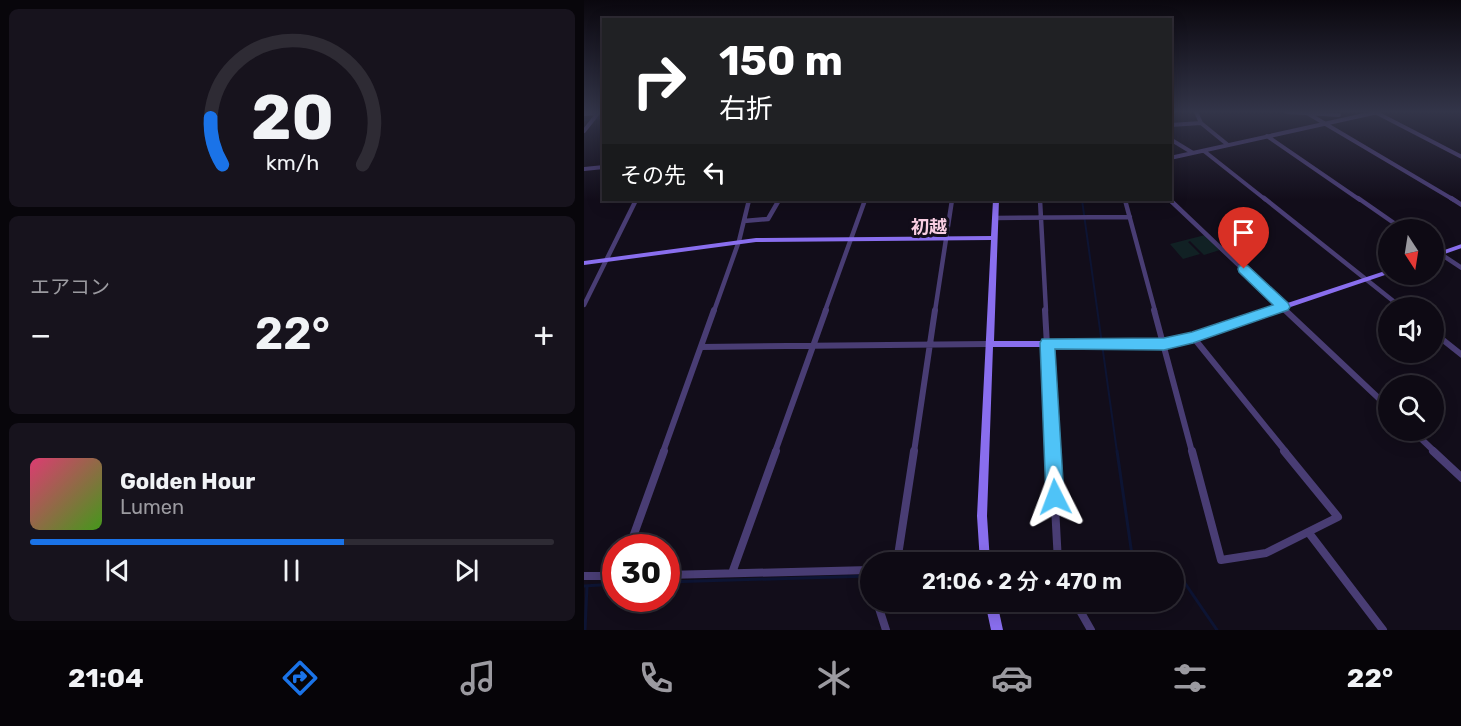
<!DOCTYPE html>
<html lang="ja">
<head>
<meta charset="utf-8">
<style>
  :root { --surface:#0e0a14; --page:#17131d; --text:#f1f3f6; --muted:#9b9aa0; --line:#2e2b34; --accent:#1a73e8 }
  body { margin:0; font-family:Rubik,"Noto Sans JP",sans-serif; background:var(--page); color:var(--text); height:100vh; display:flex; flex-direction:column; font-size:22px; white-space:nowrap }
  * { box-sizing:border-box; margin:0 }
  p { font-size:20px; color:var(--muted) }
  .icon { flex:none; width:33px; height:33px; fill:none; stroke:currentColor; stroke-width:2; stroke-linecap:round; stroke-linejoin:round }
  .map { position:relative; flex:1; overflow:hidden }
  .panel { display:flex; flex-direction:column; gap:9px; padding:9px; background:#08060b; width:584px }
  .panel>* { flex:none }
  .banner { position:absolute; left:18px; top:18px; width:570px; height:183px; border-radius:0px; box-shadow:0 3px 15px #0003,0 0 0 2px var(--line); background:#202124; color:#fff; overflow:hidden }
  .needle { width:39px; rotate:168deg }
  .fabs { position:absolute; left:794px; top:219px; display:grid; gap:12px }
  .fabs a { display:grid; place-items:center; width:66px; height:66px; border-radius:50%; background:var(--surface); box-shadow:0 3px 15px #0003,0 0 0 2px var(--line); font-size:30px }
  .speed { position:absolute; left:18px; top:534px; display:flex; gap:12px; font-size:30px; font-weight:700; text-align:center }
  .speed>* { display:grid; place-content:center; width:78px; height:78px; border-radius:50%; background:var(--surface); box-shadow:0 3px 15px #0003,0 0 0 2px var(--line); line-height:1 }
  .speed .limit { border:9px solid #d22; background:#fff; color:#111 }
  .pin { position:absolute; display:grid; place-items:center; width:51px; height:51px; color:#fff; margin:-62px -26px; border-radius:50% 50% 50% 0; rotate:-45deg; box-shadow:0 0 6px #0007 }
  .pin .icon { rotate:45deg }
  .me { position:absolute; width:66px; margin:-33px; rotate:357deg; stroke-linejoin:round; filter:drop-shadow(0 0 4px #0008) }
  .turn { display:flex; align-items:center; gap:21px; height:126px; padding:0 18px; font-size:27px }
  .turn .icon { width:78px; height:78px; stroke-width:2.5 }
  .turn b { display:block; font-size:42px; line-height:51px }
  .then { display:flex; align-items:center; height:57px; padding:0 18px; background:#0003; gap:12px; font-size:22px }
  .big { font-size:45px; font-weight:600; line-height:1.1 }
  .panel .tile { flex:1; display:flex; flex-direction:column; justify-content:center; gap:9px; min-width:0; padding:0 21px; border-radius:9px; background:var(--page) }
  .panel .dial { align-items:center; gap:0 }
  .dial svg { height:156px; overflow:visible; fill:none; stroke:var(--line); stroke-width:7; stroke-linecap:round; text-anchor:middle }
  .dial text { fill:var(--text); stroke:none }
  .song { display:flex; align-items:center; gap:18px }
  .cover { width:72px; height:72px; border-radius:9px; background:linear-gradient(135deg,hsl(340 70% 55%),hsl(100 70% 35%)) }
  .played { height:6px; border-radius:3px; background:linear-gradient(90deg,var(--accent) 60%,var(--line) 60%) }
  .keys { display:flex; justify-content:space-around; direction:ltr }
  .heat { display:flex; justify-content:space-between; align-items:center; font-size:33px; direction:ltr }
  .trip { position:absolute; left:276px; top:552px; width:324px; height:60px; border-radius:30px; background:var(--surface); box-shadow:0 3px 15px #0003,0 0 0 2px var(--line); font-weight:600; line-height:60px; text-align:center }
  .menu { display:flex; height:96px; justify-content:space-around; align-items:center; background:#060408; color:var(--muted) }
  .menu .icon { width:42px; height:42px }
  .menu .active { color:var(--accent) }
  .menu b { font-size:27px; color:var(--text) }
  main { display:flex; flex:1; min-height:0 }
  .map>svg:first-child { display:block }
  .green { fill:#112124 }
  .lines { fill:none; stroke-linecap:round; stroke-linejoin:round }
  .stream-far2 { stroke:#0d1433; stroke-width:1.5 }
  .stream-far1 { stroke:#0d1433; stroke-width:2 }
  .stream { stroke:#0d1433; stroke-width:3 }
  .street-far3 { stroke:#493d74; stroke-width:4 }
  .street-far2 { stroke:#493d74; stroke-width:4.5 }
  .street-far1 { stroke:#493d74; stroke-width:6 }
  .street { stroke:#493d74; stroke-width:8 }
  .secondary { fill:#896eee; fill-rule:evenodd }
  .route { fill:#4fc3f7; stroke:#337fa1; stroke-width:1.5 }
  .labels { text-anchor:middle; stroke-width:6; stroke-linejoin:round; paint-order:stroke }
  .quarter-label { font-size:18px; font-weight:bold; fill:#f9cee2; stroke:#120d1a }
</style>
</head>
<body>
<main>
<section class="panel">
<div class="tile dial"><svg viewBox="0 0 100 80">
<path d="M14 69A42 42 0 1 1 86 69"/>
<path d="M14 69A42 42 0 0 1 8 45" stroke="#1a73e8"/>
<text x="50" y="56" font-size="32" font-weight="700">20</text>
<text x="50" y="72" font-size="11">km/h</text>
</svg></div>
<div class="tile"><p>エアコン</p>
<div class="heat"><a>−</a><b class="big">22°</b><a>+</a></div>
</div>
<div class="tile">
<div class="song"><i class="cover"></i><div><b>Golden Hour</b><p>Lumen</p></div></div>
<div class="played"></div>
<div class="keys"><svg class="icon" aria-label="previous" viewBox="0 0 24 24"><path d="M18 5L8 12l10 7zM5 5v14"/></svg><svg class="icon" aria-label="pause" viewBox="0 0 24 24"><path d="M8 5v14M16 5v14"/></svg><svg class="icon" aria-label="next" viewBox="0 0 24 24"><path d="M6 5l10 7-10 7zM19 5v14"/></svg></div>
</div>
</section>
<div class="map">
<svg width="878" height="630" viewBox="0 0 878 630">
  <rect width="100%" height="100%" fill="#120d1a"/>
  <path class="green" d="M621 235 636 250 620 255 606 241 604 242 616 254 599 259 586 244Z"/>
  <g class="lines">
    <path class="stream-far2" d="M0 120 20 118"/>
    <path class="stream-far1" d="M498 200 533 452"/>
    <path class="stream" d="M533 451 549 562
      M590 573 596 576 633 630
      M82 582 286 576
      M0 586 32 584
      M1 630 3 586"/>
    <path class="street-far3" d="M612 112 617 123 644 145
      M703 112 755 115
      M791 112 878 157
      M723 113 870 200
      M0 114 14 113
      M586 125 617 123
      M0 131 15 112
      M683 136 776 200
      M586 139 609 153
      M620 151 682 200
      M586 158 794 112
      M0 169 20 167"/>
    <path class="street-far2" d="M680 198 818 308
      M774 198 820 230
      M867 198 878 205
      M456 200 462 311
      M541 200 571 311
      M586 200 703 311
      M411 218 546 217
      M160 221 184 219 195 200
      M849 249 878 268
      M0 305 52 200
      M130 311 155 241 165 200
      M241 311 281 200
      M351 311 368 200"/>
    <path class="street-far1" d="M461 310 469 452
      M570 310 608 452
      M701 310 804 407
      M849 332 878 355
      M609 337 702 452
      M117 347 405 344
      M828 430 851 452
      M79 452 130 310
      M191 452 242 310
      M330 452 351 310"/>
    <path class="street" d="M468 451 474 562
      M608 451 637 560 682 553 754 517 700 451
      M849 451 878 478
      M725 533 799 630
      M45 548 80 451
      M313 562 330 451
      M148 573 192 451
      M82 575 286 570
      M0 576H32
      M293 602 302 630
      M491 602 507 630"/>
    <path class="secondary" d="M409 200H415L410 341H580L609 334 804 270V274L612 339 580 347H409L403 516 406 562H396L393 516 407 240 172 242 0 265V261L172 238 407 236Z
      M878 244V248L849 258V254Z
      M401 602H413L419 630H407Z"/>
  </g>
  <linearGradient id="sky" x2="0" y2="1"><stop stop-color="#0a070e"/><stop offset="0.56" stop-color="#333549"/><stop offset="1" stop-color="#333549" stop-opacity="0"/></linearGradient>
  <rect width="878" height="200" fill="url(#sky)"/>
  <path class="route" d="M660 265 664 266 704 303 706 307 704 310 609 343 580 350 471 349 480 497 477 503 471 506 464 503 462 497 456 343 458 339 580 338 608 332 689 305 655 272 654 269 655 266Z"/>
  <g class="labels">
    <g class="quarter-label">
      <text x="345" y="233">初越</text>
    </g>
  </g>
</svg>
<div class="fabs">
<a><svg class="needle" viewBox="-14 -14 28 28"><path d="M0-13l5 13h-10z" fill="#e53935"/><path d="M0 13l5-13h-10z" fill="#9b9aa0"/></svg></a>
<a><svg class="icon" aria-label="sound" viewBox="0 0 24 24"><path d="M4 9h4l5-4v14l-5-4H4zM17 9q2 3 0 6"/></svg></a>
<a><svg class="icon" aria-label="search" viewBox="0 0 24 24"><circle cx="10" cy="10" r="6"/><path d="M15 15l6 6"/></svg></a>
</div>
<div class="speed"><div class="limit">30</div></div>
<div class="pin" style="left:660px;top:269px;background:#d93025"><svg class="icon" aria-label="arrive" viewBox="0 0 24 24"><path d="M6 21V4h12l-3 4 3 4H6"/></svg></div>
<svg class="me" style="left:471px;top:497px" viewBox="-20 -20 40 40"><path d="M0-17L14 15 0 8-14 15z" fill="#4fc3f7" stroke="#fff" stroke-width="4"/></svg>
<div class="trip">21:06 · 2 分 · 470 m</div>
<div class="banner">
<div class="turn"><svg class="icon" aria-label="right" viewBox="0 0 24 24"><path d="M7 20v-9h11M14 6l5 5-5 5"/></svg><div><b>150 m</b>右折</div></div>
<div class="then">その先<svg class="icon" aria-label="left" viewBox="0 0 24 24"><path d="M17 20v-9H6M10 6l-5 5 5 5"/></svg></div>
</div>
</div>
</main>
<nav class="menu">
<b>21:04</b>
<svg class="icon active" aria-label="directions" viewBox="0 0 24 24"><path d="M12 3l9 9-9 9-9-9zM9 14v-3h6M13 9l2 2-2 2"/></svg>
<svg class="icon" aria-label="music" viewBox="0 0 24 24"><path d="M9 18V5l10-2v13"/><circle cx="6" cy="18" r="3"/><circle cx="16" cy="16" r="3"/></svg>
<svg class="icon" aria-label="phone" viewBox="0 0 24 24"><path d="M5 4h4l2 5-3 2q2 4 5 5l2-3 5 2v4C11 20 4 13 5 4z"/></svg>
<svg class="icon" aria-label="climate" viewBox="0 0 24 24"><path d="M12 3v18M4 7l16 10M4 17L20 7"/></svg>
<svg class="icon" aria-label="car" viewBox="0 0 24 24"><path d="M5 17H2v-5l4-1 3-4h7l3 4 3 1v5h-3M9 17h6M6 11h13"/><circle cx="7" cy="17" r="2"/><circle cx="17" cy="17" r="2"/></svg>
<svg class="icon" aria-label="filters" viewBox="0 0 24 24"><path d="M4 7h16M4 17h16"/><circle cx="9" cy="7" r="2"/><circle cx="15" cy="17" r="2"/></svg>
<b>22°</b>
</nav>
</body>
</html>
